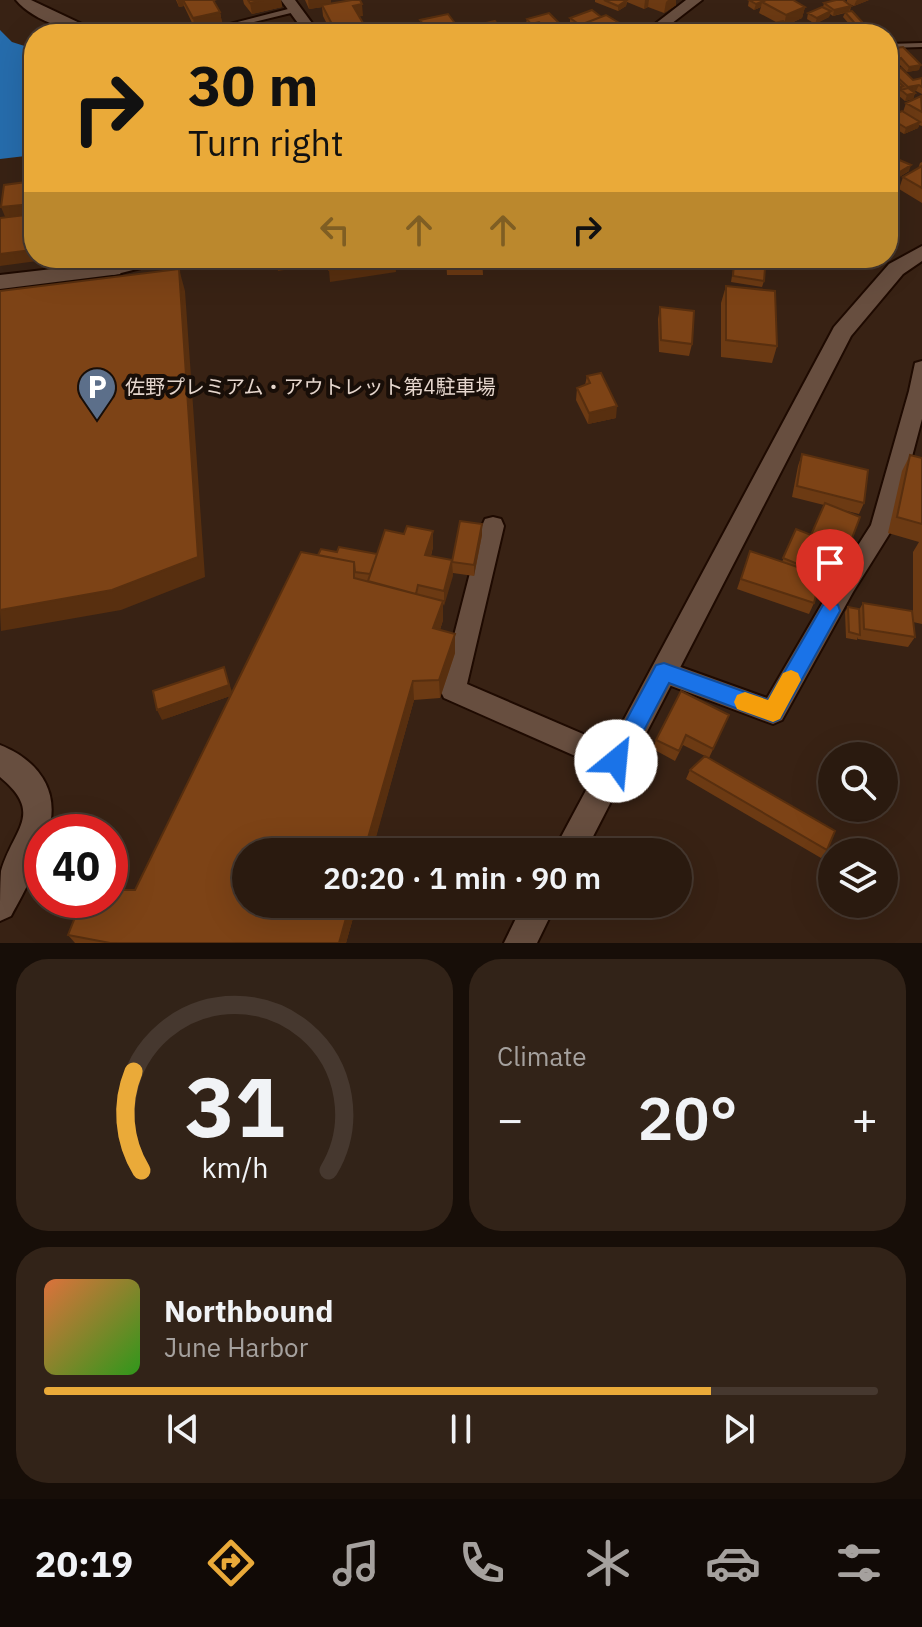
<!DOCTYPE html>
<html lang="en">
<head>
<meta charset="utf-8">
<style>
  :root { --surface:#2a1a0f; --page:#322318; --text:#f1f3f6; --muted:#a5a19e; --line:#46382f; --accent:#eaaa39 }
  body { margin:0; font-family:"IBM Plex Sans","Noto Sans JP",sans-serif; background:var(--page); color:var(--text); height:100vh; display:flex; flex-direction:column; font-size:30px; white-space:nowrap }
  * { box-sizing:border-box; margin:0 }
  p { font-size:26px; color:var(--muted) }
  .icon { flex:none; width:44px; height:44px; fill:none; stroke:currentColor; stroke-width:2; stroke-linecap:round; stroke-linejoin:round }
  .map { position:relative; height:943px; overflow:hidden }
  .details { display:flex; flex-direction:column; gap:16px; padding:16px; background:#170e08; flex:1 }
  .details>* { flex:none }
  .guide { position:absolute; left:24px; top:24px; width:874px; height:244px; border-radius:32px; box-shadow:0 8px 32px #0002,0 0 0 2px var(--line); background:#eaaa39; color:#111; overflow:hidden }
  .fabs { position:absolute; left:818px; top:742px; display:grid; gap:16px }
  .fabs a { display:grid; place-items:center; width:80px; height:80px; border-radius:50%; background:var(--surface); box-shadow:0 8px 32px #0002,0 0 0 2px var(--line); font-size:40px }
  .speed { position:absolute; left:24px; top:814px; display:flex; gap:16px; font-size:40px; font-weight:700; text-align:center }
  .speed>* { display:grid; place-content:center; width:104px; height:104px; border-radius:50%; background:var(--surface); box-shadow:0 8px 32px #0002,0 0 0 2px var(--line); line-height:1 }
  .speed .limit { border:12px solid #d22; background:#fff; color:#111 }
  .pin { position:absolute; display:grid; place-items:center; width:68px; height:68px; color:#fff; margin:-82px -34px; border-radius:50% 50% 50% 0; rotate:-45deg; box-shadow:0 0 8px #0007 }
  .pin .icon { rotate:45deg }
  .me { position:absolute; width:88px; margin:-44px; rotate:28deg; stroke-linejoin:round; filter:drop-shadow(0 0 6px #0008) }
  .turn { display:flex; align-items:center; gap:28px; height:168px; padding:0 32px; font-size:36px }
  .turn .icon { width:104px; height:104px; stroke-width:2.5 }
  .turn b { display:block; font-size:56px; line-height:68px }
  .lanes { display:flex; align-items:center; height:76px; padding:0 32px; background:#0003; justify-content:center; gap:40px; direction:ltr }
  .lanes .off { opacity:.35 }
  .big { font-size:60px; font-weight:600; line-height:1.1 }
  .details .tile { flex:1; display:flex; flex-direction:column; justify-content:center; gap:12px; min-width:0; padding:0 28px; border-radius:32px; background:var(--page) }
  .details .dial { align-items:center; gap:0 }
  .dial svg { height:208px; overflow:visible; fill:none; stroke:var(--line); stroke-width:7; stroke-linecap:round; text-anchor:middle }
  .dial text { fill:var(--text); stroke:none }
  .song { display:flex; align-items:center; gap:24px }
  .cover { width:96px; height:96px; border-radius:12px; background:linear-gradient(135deg,hsl(20 70% 55%),hsl(110 70% 35%)) }
  .played { height:8px; border-radius:4px; background:linear-gradient(90deg,var(--accent) 80%,var(--line) 80%) }
  .keys { display:flex; justify-content:space-around; direction:ltr }
  .heat { display:flex; justify-content:space-between; align-items:center; font-size:44px; direction:ltr }
  .details .tiles { flex:1; display:grid; gap:16px; grid-template-columns:1fr 1fr }
  .tile:last-child { grid-column:span 2 }
  .trip { position:absolute; left:232px; top:838px; width:460px; height:80px; border-radius:40px; background:var(--surface); box-shadow:0 8px 32px #0002,0 0 0 2px var(--line); font-weight:600; line-height:80px; text-align:center }
  .tabs { display:flex; height:128px; justify-content:space-around; align-items:center; background:#110a06; color:var(--muted) }
  .tabs .icon { width:56px; height:56px }
  .tabs .current { color:var(--accent) }
  .tabs b { font-size:36px; color:var(--text) }
  .map>svg:first-child { display:block }
  .water { fill:#266cac }
  .lines { fill:none; stroke-linecap:round; stroke-linejoin:round }
  .service-casing { stroke:#1e0a01; stroke-width:4 }
  .minor-casing { stroke:#1e0a01; stroke-width:4 }
  .tertiary-casing { stroke:#1e0a01; stroke-width:4 }
  .service { fill:#674e3f; fill-rule:evenodd }
  .minor { fill:#674e3f; fill-rule:evenodd }
  .tertiary { fill:#674e3f; fill-rule:evenodd }
  .wall { fill:#6c3a13 }
  .shaded-wall { fill:#582f0f }
  .building { fill:#7d4316; stroke:#582f0f; stroke-width:2 }
  .route { fill:#1a73e8; stroke:#114b97; stroke-width:2 }
  .slow { fill:#f59e0b }
  .labels { text-anchor:middle; stroke-width:8; stroke-linejoin:round; paint-order:stroke }
  .poi-label { font-size:20px; fill:#e5d6cd; stroke:#180e08; text-anchor:start }
</style>
</head>
<body>
<div class="map">
<svg width="922" height="943" viewBox="0 0 922 943">
  <rect width="100%" height="100%" fill="#382214"/>
  <path class="water" d="M0 30 12 42 34 49V155L0 159Z"/>
  <g class="lines">
    <defs>
      <path id="service" d="M296 7 300 9 299 11 204 34H191Z
        M922 43V47L888 48V44Z"/>
      <path id="minor" d="M16 0H31L103 34C76 34 34 22 16 0Z
        M281 0H295L320 34H306Z
        M686 0H702L658 34H642Z
        M133 258H167L165 262 113 275 104 269 106 265Z
        M922 361V419L893 528 853 592 782 720 773 724 655 680 651 672 655 664 664 661 767 698 837 578 871 525 909 391 915 363Z
        M493 517 501 519 504 526 467 684 625 752 629 761 625 770 616 774 607 770 444 698 440 690 482 526 485 519Z"/>
      <path id="tertiary" d="M922 246V261L903 274 851 336 585 852H553L834 327 889 264Z
        M113 262 120 264 123 269 120 274 0 289V275Z
        M0 745C38 760 61 791 48 832H42C42 862 25 890 11 916L0 921C0 906 0 885 1 871 13 829 45 814 0 777Z
        M523 904H556L537 943H504Z"/>
    </defs>
    <use href="#service" class="service-casing"/>
    <use href="#minor" class="minor-casing"/>
    <use href="#tertiary" class="tertiary-casing"/>
    <use href="#service" class="service"/>
    <use href="#minor" class="minor"/>
    <use href="#tertiary" class="tertiary"/>
  </g>
  <path class="wall" d="M176 0H217L213 1 220 12 222 23 195 29 184 6 179 7Z
    M243 0H281L282 7 252 14 244 4Z
    M305 0H331V4L363 16H359L364 34H332L323 16 322 7 309 9Z
    M595 0H676V5L664 13 648 7 644 9 627 2 626 6 618 11 595 2Z
    M749 0 805 7 802 18 787 25 799 34H773L768 30 769 24 776 22 759 13 761 7 754 10 748 6Z
    M847 0H869L854 6 847 3 851 6 850 11 873 34H858L843 17 845 13 833 16 830 14 829 17 815 24 807 19 808 13 823 7 824 3H847Z
    M601 17 640 32V34H588L587 33V28L580 31 570 24V18Z
    M527 19 561 25V31L546 34 539 27 531 29 526 24Z
    M420 20 463 34H423L421 31Z
    M482 24 504 34H485L482 29Z
    M888 49 919 70 907 72 899 64 893 65 888 60Z
    M888 69 913 80 922 78V94L916 91 913 92 915 93 913 99 905 101 899 96 900 92 888 95Z
    M922 96V126L919 125 918 128 904 134 888 124V117L903 112 906 103Z
    M888 155 909 171 896 179 888 174Z
    M922 162V203L899 189 903 177 918 169 920 163Z
    M446 258H482L483 275H447Z
    M734 263 764 281 762 287 731 282Z
    M726 286 777 346 772 363 721 357V303Z
    M660 307 692 344 689 356 659 352 658 319Z
    M587 376 616 418 588 424 576 400 577 388 585 385Z
    M802 454 864 503 859 514 843 510 836 580 831 591 818 585 814 603 809 614 737 589 750 551 782 562 796 529 811 535 824 505 792 497 798 466Z
    M910 455 922 458V624L913 622 915 637 908 647 858 639V637L857 640 846 638 845 612 848 607 859 610 863 603 913 615V552L919 542 888 533 902 471Z
    M482 524V535L474 576 453 573 443 606V620L440 630 455 653 440 698 414 700 346 943H75L68 935 135 890 230 696 162 720 232 692 318 555 337 552 377 554 433 547 431 556 452 560Z
    M729 715 709 758 827 850 821 858 686 779 690 770 705 756 683 745 675 761 653 749 656 740Z
    M35 899 42 900H80L77 910 42 907Z"/>
  <path class="shaded-wall" d="M177 0H183L184 6 179 7Z
    M263 0H281L282 7 252 14 250 3Z
    M308 0H331V6L309 9Z
    M627 0 626 6 618 11V6Z
    M645 0H649L648 7 644 9Z
    M668 0H676V5L664 13 666 2Z
    M766 0 762 2 761 7 754 10 756 4Z
    M857 0H869L854 6 856 1Z
    M362 4 363 16 354 17 353 6Z
    M851 6 849 11 833 16 834 10Z
    M805 7 802 18 784 26 786 15Z
    M831 11 829 17 815 24 817 18Z
    M220 12 222 23 195 29 193 18Z
    M539 22V27L531 29V24Z
    M588 22 587 28 580 31V25Z
    M363 23 364 34H334V28Z
    M561 25V31L547 34V29Z
    M626 27 625 34H609Z
    M901 58 899 64 893 65 895 60Z
    M921 65 919 70 907 72 909 67Z
    M919 85 916 91 906 93 908 87Z
    M903 86 900 92 888 95V90Z
    M915 93 913 99 905 101 907 95Z
    M920 122 918 128 904 134 906 128Z
    M911 165 909 171 896 179 898 173Z
    M34 182V258H37V261L0 266V254L6 219 1 207Z
    M284 258H313L314 265 278 271 276 259Z
    M395 260 396 272 330 282 329 270Z
    M179 269 185 291 205 577 121 610 1 631 0 610Z
    M617 406 616 418 588 424 589 413Z
    M482 524V535L474 576V565Z
    M433 531V547L426 571 425 555Z
    M452 560 453 576 444 606V591Z
    M443 601V620L434 648 433 628Z
    M455 634V653L440 698 439 680Z
    M224 667 233 695 162 720 157 710Z
    M413 681 414 700 372 852H364Z
    M97 822 103 831 102 832H94Z
    M71 900H80L77 910 70 903Z
    M350 904H357L346 943H339Z"/>
  <path class="building" d="M183 0H213L220 12 193 18Z
    M248 0H263L250 3Z
    M352 0H360L362 4 353 6 363 23 334 28 322 5Z
    M604 0H627L618 6Z
    M749 0H766L756 4Z
    M766 0H793L805 7 786 15 762 2Z
    M836 0H843L851 6 834 10 824 3Z
    M822 7 831 11 817 18 808 13Z
    M592 10 601 17 580 25 570 18Z
    M852 11 873 34H864L845 12Z
    M549 13 561 25 547 29 539 22 531 24 527 19Z
    M448 14 463 34H431L420 20Z
    M606 15 626 27 607 34 588 22Z
    M495 21 504 34H489L482 24Z
    M783 21 799 34H781L769 24Z
    M738 23 757 34H725L720 32Z
    M629 24 640 32 635 34H626V27L624 26Z
    M818 25 828 34H811L804 28Z
    M220 26 223 32 200 34 198 29Z
    M403 27 408 34H381L379 32Z
    M526 28 531 34H507Z
    M903 47 921 65 909 67 901 58 895 60 888 53V49Z
    M901 68 913 80 922 78V87L919 85 908 87 895 75 888 76V69Z
    M893 77 903 86 888 90V78Z
    M908 88 915 93 907 95 901 90Z
    M921 96 922 112 906 103Z
    M902 111 920 122 906 128 888 117Z
    M888 155 911 165 898 173 888 167Z
    M922 166V188L903 177Z
    M34 181 32 204 1 207 4 185Z
    M34 214 32 250 0 254V218Z
    M326 258H394L395 260 329 270Z
    M446 258H482L483 269H447Z
    M734 263 765 268 764 281 733 276Z
    M179 269 198 557 112 590 0 610V291Z
    M726 286 775 291 777 346 726 340Z
    M660 307 694 311 692 344 661 340Z
    M601 373 617 406 589 413 577 388 590 383 587 376Z
    M802 454 868 470 864 503 797 486Z
    M910 455 922 458V524L897 517Z
    M825 503 860 517 836 580 783 558 796 529 811 535Z
    M460 521 482 524 474 565 452 562Z
    M407 526 433 531 425 555 452 560 444 591 418 585 416 594 368 581 385 530 404 534Z
    M339 547 377 554 370 574 355 572 354 562 318 555 321 549 337 552Z
    M750 551 821 575 814 603 741 579Z
    M301 552 354 562V578L443 601 433 628 455 634 439 680 413 681 364 852H246V904H350L339 943H110L68 935 82 900H110V890H135Z
    M863 603 912 611 915 637 864 629Z
    M848 607 859 609 860 635 849 632Z
    M224 667 229 685 157 710 153 691Z
    M681 691 729 715 713 749 686 735 679 751 656 740Z
    M705 756 835 831 827 850 690 770Z
    M62 819 97 822 94 832H58Z
    M42 878V900L35 899Z
    M43 900H71L70 903Z"/>
  <path class="route" d="M830 602 838 605 840 611 780 719 773 722 669 683 624 768 616 772 608 768 605 761 608 754 656 665 664 663 768 700 823 605Z"/>
  <path class="slow" d="M791 670 798 673 801 680 780 719 773 722 737 709 734 702 737 695 745 692 768 700 783 673Z"/>
  <defs>
    <symbol id="parking-pin" viewBox="-11 -11 22 30"><path d="M0 17L-7.5 6A9.5 9.5 0 1 1 7.5 6Z" fill="#5c6f8a" stroke="#180e08"/><path d="M-3.5-5.5H1a3.5 3.5 0 0 1 0 7H-1V5.5H-3.5ZM-1-3.4V-.6H.8a1.4 1.4 0 0 0 0-2.8Z" fill="#fff"/></symbol>
  </defs>
  <g fill-rule="evenodd">
    <use href="#parking-pin" x="75" y="365" width="44" height="60"/>
  </g>
  <g class="labels">
    <g class="poi-label">
      <text x="125" y="394">佐野プレミアム・アウトレット第4駐車場</text>
    </g>
  </g>
</svg>
<div class="fabs">
<a><svg class="icon" aria-label="search" viewBox="0 0 24 24"><circle cx="10" cy="10" r="6"/><path d="M15 15l6 6"/></svg></a>
<a><svg class="icon" aria-label="layers" viewBox="0 0 24 24"><path d="M12 4l9 5-9 5-9-5zM3 14l9 5 9-5"/></svg></a>
</div>
<div class="speed"><div class="limit">40</div></div>
<div class="pin" style="left:830px;top:611px;background:#d93025"><svg class="icon" aria-label="arrive" viewBox="0 0 24 24"><path d="M6 21V4h12l-3 4 3 4H6"/></svg></div>
<svg class="me" style="left:616px;top:761px" viewBox="-20 -20 40 40"><circle r="19" fill="#fff"/><path d="M0-13L10 11 0 6-10 11z" fill="#1a73e8"/></svg>
<div class="trip">20:20 · 1 min · 90 m</div>
<div class="guide">
<div class="turn"><svg class="icon" aria-label="right" viewBox="0 0 24 24"><path d="M7 20v-9h11M14 6l5 5-5 5"/></svg><div><b>30 m</b>Turn right</div></div>
<div class="lanes"><svg class="icon off" aria-label="left" viewBox="0 0 24 24"><path d="M17 20v-9H6M10 6l-5 5 5 5"/></svg><svg class="icon off" aria-label="ahead" viewBox="0 0 24 24"><path d="M12 20V5M6 11l6-6 6 6"/></svg><svg class="icon off" aria-label="ahead" viewBox="0 0 24 24"><path d="M12 20V5M6 11l6-6 6 6"/></svg><svg class="icon" aria-label="right" viewBox="0 0 24 24"><path d="M7 20v-9h11M14 6l5 5-5 5"/></svg></div>
</div>
</div>
<section class="details">
<div class="tiles">
<div class="tile dial"><svg viewBox="0 0 100 80">
<path d="M14 69A42 42 0 1 1 86 69"/>
<path d="M14 69A42 42 0 0 1 11 31" stroke="#eaaa39"/>
<text x="50" y="56" font-size="32" font-weight="700">31</text>
<text x="50" y="72" font-size="11">km/h</text>
</svg></div>
<div class="tile"><p>Climate</p>
<div class="heat"><a>−</a><b class="big">20°</b><a>+</a></div>
</div>
<div class="tile">
<div class="song"><i class="cover"></i><div><b>Northbound</b><p>June Harbor</p></div></div>
<div class="played"></div>
<div class="keys"><svg class="icon" aria-label="previous" viewBox="0 0 24 24"><path d="M18 5L8 12l10 7zM5 5v14"/></svg><svg class="icon" aria-label="pause" viewBox="0 0 24 24"><path d="M8 5v14M16 5v14"/></svg><svg class="icon" aria-label="next" viewBox="0 0 24 24"><path d="M6 5l10 7-10 7zM19 5v14"/></svg></div>
</div>
</div>
</section>
<nav class="tabs">
<b>20:19</b>
<svg class="icon current" aria-label="directions" viewBox="0 0 24 24"><path d="M12 3l9 9-9 9-9-9zM9 14v-3h6M13 9l2 2-2 2"/></svg>
<svg class="icon" aria-label="music" viewBox="0 0 24 24"><path d="M9 18V5l10-2v13"/><circle cx="6" cy="18" r="3"/><circle cx="16" cy="16" r="3"/></svg>
<svg class="icon" aria-label="phone" viewBox="0 0 24 24"><path d="M5 4h4l2 5-3 2q2 4 5 5l2-3 5 2v4C11 20 4 13 5 4z"/></svg>
<svg class="icon" aria-label="climate" viewBox="0 0 24 24"><path d="M12 3v18M4 7l16 10M4 17L20 7"/></svg>
<svg class="icon" aria-label="car" viewBox="0 0 24 24"><path d="M5 17H2v-5l4-1 3-4h7l3 4 3 1v5h-3M9 17h6M6 11h13"/><circle cx="7" cy="17" r="2"/><circle cx="17" cy="17" r="2"/></svg>
<svg class="icon" aria-label="filters" viewBox="0 0 24 24"><path d="M4 7h16M4 17h16"/><circle cx="9" cy="7" r="2"/><circle cx="15" cy="17" r="2"/></svg>
</nav>
</body>
</html>
